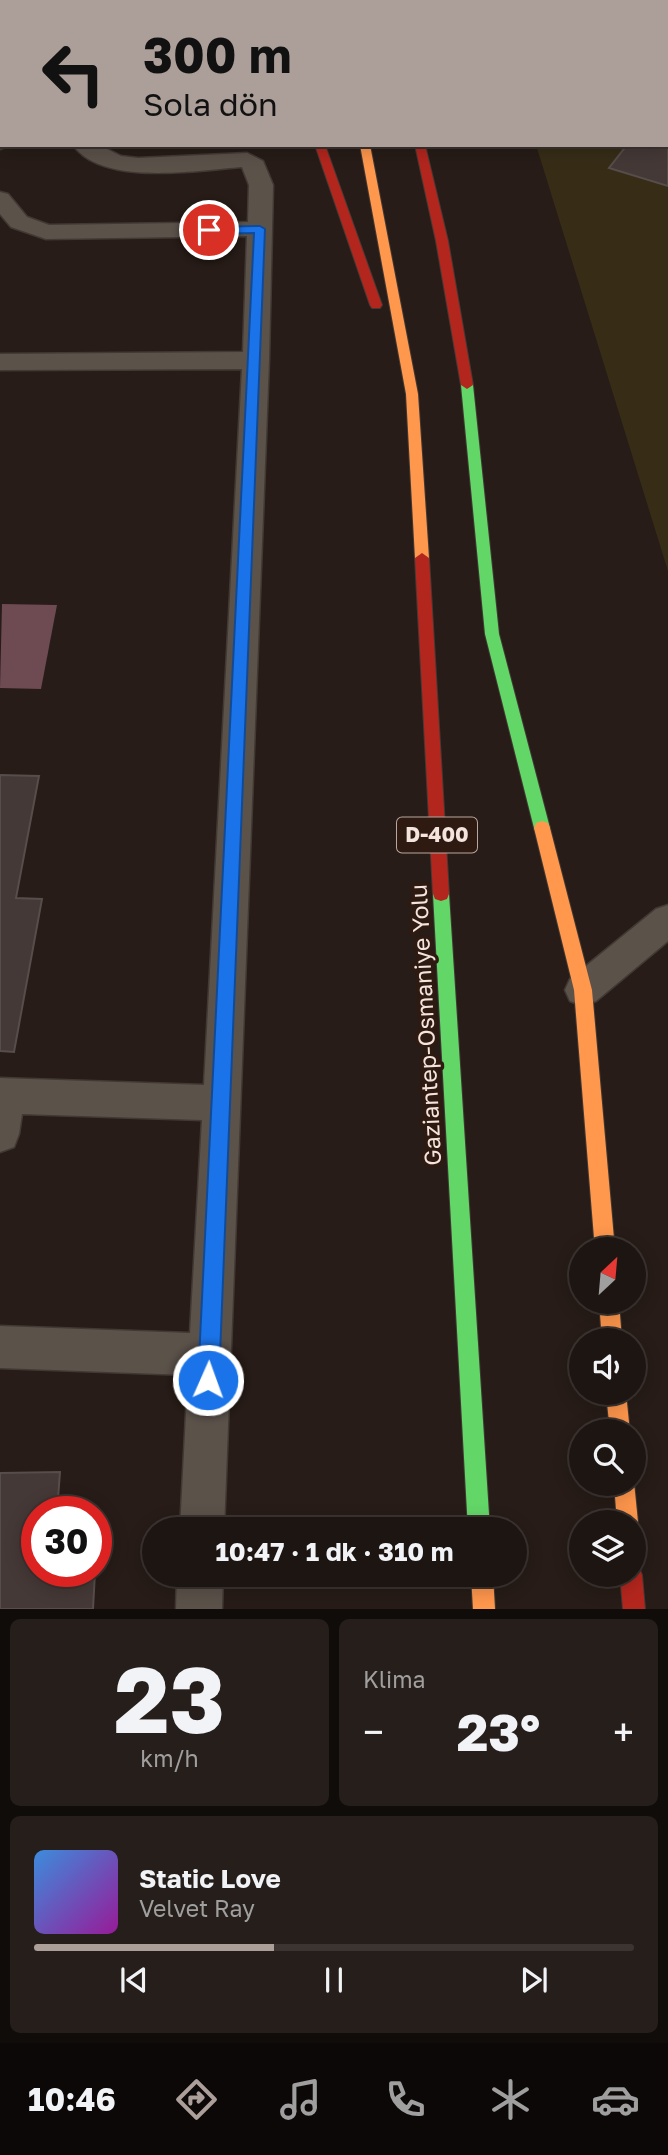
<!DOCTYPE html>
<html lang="tr">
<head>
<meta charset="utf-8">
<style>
  :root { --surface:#1d1511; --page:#251e1a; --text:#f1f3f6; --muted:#a09f9f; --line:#3b3431; --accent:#ac9e98 }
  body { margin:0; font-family:"Golos Text",sans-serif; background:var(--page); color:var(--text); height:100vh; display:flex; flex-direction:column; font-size:26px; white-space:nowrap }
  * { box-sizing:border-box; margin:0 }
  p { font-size:23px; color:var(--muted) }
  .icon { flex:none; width:38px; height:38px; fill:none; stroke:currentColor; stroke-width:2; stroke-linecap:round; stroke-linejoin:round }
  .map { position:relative; height:1609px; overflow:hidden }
  .side { display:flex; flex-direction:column; gap:10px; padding:10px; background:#100c09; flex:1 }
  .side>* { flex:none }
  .top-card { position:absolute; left:0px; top:0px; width:668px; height:147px; box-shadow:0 4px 18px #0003,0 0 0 2px var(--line); background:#ac9e98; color:#111; overflow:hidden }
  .needle { width:46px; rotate:26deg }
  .fabs { position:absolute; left:569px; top:1237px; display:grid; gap:14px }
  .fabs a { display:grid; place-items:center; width:77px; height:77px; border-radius:50%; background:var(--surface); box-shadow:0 4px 18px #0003,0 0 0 2px var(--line); font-size:35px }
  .speed { position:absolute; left:21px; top:1496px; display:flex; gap:14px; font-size:35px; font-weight:700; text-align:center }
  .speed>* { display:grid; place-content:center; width:91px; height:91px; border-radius:50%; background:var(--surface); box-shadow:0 4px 18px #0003,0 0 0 2px var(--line); line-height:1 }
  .speed .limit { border:10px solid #d22; background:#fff; color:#111 }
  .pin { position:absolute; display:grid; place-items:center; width:60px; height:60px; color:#fff; margin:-30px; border:4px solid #fff; border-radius:50%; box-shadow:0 2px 7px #0007 }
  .me { position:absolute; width:77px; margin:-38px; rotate:2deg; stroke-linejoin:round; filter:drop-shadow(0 0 5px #0008) }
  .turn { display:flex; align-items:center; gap:24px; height:147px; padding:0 28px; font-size:32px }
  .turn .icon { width:91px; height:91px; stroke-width:2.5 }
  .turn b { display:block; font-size:49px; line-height:60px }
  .big { font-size:52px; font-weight:700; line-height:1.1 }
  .side .card { flex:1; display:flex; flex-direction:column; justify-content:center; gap:10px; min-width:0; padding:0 24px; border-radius:10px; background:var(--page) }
  .side .dial { align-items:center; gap:0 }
  .dial b { font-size:91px; line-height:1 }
  .song { display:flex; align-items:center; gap:21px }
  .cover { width:84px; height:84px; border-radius:10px; background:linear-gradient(135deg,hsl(210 70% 55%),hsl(300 70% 35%)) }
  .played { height:7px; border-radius:4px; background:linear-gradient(90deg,var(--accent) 40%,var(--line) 40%) }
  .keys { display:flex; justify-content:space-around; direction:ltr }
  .heat { display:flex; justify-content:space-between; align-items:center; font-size:38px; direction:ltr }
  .side .tiles { flex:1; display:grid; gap:10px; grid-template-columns:1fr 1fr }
  .card:last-child { grid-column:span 2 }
  .trip { position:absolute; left:142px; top:1517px; width:385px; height:70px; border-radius:35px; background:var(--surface); box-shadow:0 4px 18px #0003,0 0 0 2px var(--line); font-weight:700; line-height:70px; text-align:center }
  .menu { display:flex; height:112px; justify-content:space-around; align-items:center; background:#0c0807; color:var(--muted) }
  .menu .icon { width:49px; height:49px }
  .menu .on { color:var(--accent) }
  .menu b { font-size:32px; color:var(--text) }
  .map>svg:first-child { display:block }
  .green { fill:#372d17 }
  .water { fill:#6e4a53 }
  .building { fill:#453937; stroke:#574d4a; stroke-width:2 }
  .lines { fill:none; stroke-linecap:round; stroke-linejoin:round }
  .street-casing { stroke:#423934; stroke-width:3 }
  .fast-casing { stroke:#423934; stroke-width:2 }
  .slow-casing { stroke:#423934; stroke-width:2 }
  .jam-casing { stroke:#423934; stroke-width:2 }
  .street { fill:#5b524a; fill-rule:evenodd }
  .fast { fill:#63d668; fill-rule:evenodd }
  .slow { fill:#ff974d; fill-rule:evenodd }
  .jam { fill:#b3261e; fill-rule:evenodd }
  .route { fill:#1a73e8; stroke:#114b97; stroke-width:2 }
  .labels { text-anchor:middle; stroke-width:7; stroke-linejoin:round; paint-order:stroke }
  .shield { fill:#2e1a10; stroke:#b8a7a0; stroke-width:2 }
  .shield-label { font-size:21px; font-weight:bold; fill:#f3e4dd }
  .street-label { font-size:23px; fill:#f3e4dd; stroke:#2e1a10 }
</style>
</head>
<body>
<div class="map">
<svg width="668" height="1609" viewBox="0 0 668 1609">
  <rect width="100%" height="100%" fill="#271c17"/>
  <path class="green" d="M491 0H668V571L536 145H667V2Z"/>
  <path class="water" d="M2 604 57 605 41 689 0 688Z"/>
  <path class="building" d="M627 145H668V186L609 168Z
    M0 775 39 776 16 898 42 899 14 1052 0 1051Z
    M60 1472 57 1512H37V1572H95L93 1609H0V1473Z"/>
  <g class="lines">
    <defs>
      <path id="street" d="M0 36H2V50H0Z
        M2 134V145H10L0 149Z
        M73 145H99L121 156 138 158 247 153 263 161 273 185 269 360 224 1530H180L188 1375 0 1368V1326L190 1333 202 1120 22 1114 19 1134 14 1147 0 1152V1078L204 1085 242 369 0 370V354L243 352 247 236 46 239 11 227 0 214V192L8 194 27 217 49 225 248 222 249 185 242 167C199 170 102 187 73 145Z
        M668 905V941L596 1001 583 1006 570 1001 565 990 570 979 656 909Z
        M177 1575H223L222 1609H176Z"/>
      <path id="fast" d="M256 0H266L267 2H257Z
        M372 0H382L383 2H373Z
        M467 381 473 385 499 634 550 828 548 833H536L534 828 485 634 461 385Z
        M441 887 447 889 449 894 490 1530H468L433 894 435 889Z"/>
      <path id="slow" d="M323 0H333L334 2H324Z
        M360 145H370L418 394 429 558 422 563 415 558 406 394Z
        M542 821 548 823 550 828 592 990 615 1250H595L574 990 534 828 536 823Z
        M599 1302H619L622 1340H602Z
        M606 1393H626L630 1432H610Z
        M634 1482 638 1522 634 1530V1522H617L614 1484H634Z
        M471 1575H493L495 1609H473Z"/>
      <path id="jam" d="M423 0H433L434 2H424Z
        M315 145H325L382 305 380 308H372L370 305Z
        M415 145H425L448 241 473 385 467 389 461 385 436 241Z
        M422 553 429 558 449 894 447 899 441 901 435 899 433 894 415 558Z
        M634 1565 639 1567 642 1575 645 1609H623L620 1575H634Z"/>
    </defs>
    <use href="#street" class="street-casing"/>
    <use href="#fast" class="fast-casing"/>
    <use href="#slow" class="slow-casing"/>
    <use href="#jam" class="jam-casing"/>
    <use href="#street" class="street"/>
    <use href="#fast" class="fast"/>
    <use href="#slow" class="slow"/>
    <use href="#jam" class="jam"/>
  </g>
  <path class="route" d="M260 226 265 229 219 1380 216 1387 208 1390 201 1387 198 1380 254 233 209 234 204 230 209 227Z"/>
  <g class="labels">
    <rect class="shield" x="397" y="817.5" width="80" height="35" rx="5"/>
    <g class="shield-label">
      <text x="437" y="842">D-400</text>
    </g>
    <g class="street-label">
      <text transform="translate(426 1025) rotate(-93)" y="8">Gaziantep-Osmaniye Yolu</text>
    </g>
  </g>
</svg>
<div class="fabs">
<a><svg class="needle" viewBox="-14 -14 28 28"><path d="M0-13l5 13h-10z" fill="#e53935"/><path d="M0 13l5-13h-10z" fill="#a09f9f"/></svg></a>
<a><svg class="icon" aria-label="sound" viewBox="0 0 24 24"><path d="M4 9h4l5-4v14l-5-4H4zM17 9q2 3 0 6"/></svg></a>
<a><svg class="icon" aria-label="search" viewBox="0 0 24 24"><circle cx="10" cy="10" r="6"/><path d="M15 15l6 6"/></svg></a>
<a><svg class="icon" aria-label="layers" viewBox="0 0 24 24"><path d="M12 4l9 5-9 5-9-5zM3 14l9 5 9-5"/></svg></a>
</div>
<div class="speed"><div class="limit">30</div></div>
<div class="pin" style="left:209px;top:230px;background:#d93025"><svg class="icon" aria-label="arrive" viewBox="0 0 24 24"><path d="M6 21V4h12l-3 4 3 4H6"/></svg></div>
<svg class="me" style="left:208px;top:1380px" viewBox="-20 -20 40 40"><circle r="17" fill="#1a73e8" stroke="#fff" stroke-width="3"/><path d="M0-11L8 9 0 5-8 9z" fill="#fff"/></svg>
<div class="trip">10:47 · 1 dk · 310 m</div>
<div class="top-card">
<div class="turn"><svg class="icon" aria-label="left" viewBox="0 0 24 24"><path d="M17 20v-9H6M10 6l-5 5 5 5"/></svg><div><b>300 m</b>Sola dön</div></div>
</div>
</div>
<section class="side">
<div class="tiles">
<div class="card dial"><b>23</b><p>km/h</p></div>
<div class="card"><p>Klima</p>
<div class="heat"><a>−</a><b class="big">23°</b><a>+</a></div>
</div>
<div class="card">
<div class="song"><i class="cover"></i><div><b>Static Love</b><p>Velvet Ray</p></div></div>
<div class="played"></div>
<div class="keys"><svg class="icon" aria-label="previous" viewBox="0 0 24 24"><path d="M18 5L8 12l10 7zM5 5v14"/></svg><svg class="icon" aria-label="pause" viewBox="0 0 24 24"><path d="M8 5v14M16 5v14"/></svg><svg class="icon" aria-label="next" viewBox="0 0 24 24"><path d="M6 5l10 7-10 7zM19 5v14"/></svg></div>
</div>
</div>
</section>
<nav class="menu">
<b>10:46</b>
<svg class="icon on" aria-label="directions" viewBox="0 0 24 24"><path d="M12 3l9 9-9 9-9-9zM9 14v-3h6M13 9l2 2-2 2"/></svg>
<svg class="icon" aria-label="music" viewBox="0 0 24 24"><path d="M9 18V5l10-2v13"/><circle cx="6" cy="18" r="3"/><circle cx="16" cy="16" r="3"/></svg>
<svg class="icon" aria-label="phone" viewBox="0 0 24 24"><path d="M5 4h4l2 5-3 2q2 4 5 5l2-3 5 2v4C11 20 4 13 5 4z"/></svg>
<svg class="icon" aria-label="climate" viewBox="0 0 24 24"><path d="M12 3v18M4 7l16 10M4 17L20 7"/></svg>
<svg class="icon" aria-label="car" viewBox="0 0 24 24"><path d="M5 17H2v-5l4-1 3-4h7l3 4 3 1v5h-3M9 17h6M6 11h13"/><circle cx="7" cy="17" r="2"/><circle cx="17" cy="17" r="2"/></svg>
</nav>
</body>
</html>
